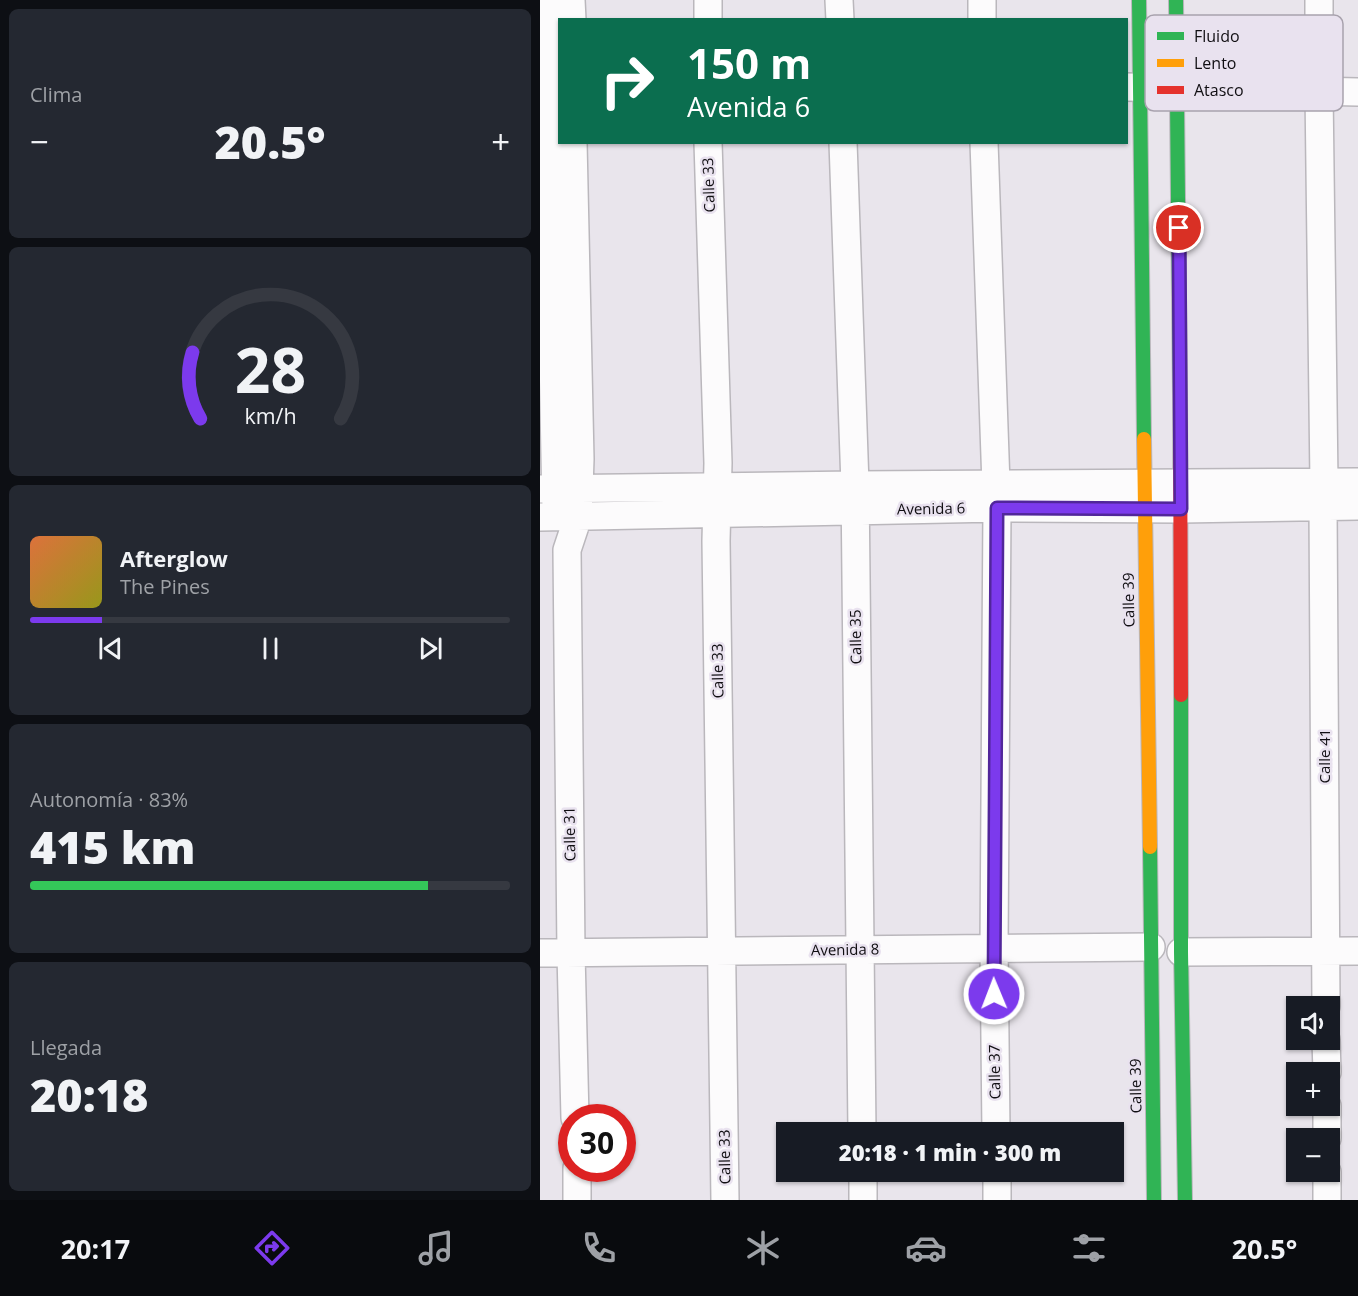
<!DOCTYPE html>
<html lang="es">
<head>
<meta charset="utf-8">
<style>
  :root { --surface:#171b24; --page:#242831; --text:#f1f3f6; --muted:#9ea1a6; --line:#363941; --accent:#7c3aed }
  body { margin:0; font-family:"Open Sans",sans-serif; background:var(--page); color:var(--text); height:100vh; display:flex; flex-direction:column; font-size:22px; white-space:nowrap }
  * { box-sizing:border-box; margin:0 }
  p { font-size:20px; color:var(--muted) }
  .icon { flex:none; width:33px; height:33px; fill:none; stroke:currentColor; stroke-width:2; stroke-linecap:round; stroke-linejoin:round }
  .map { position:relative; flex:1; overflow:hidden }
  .details { display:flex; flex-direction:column; gap:9px; padding:9px; background:#0d0f14; width:540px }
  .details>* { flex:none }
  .hud { position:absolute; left:18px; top:18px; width:570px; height:126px; border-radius:0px; box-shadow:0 2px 4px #0004; background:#0b6e4f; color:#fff; overflow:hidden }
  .controls { position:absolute; left:746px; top:996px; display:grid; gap:12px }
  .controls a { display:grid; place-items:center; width:54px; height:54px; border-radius:0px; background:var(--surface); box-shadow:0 2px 4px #0004; font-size:30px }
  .speed { position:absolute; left:18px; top:1104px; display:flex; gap:12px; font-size:30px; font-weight:700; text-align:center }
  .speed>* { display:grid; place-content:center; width:78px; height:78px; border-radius:50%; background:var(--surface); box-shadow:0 2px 4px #0004; line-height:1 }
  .speed .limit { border:9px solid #d22; background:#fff; color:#111 }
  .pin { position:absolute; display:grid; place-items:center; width:51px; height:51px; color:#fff; margin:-26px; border:3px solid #fff; border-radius:50%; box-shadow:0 2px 6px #0007 }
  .me { position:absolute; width:66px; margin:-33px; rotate:359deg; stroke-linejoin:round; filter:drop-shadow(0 0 4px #0008) }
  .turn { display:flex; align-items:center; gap:21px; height:126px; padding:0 30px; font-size:27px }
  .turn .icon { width:78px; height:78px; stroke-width:2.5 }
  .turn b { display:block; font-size:42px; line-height:51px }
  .big { font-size:45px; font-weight:800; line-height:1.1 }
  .details .tile { flex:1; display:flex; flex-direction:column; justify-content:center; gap:9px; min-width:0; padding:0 21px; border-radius:9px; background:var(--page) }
  .details .dial { align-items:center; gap:0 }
  .dial svg { height:156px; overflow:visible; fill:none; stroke:var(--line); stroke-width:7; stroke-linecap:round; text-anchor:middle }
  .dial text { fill:var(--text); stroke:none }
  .song { display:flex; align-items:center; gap:18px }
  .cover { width:72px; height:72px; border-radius:9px; background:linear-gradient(135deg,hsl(20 70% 55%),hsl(60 70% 35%)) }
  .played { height:6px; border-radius:3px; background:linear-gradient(90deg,var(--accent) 15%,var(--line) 15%) }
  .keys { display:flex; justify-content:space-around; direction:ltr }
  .heat { display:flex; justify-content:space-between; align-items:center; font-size:33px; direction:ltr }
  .charge { height:9px; border-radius:4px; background:linear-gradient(90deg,#34c759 83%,var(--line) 0) }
  .trip { position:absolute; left:236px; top:1122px; width:348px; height:60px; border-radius:0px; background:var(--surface); box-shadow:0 2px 4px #0004; font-weight:800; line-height:60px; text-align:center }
  .menu { display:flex; height:96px; justify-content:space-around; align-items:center; background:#090b0e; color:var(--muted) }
  .menu .icon { width:42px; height:42px }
  .menu .on { color:var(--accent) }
  .menu b { font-size:27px; color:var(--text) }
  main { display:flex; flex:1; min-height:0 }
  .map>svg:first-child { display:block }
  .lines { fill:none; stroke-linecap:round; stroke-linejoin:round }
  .street-casing { stroke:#bab7bc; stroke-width:30 }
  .fast-casing { stroke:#bab7bc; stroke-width:16 }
  .slow-casing { stroke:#bab7bc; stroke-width:16 }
  .jam-casing { stroke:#bab7bc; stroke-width:16 }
  .street { stroke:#fcfbfc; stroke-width:27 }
  .fast { stroke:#30b455; stroke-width:14 }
  .slow { stroke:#ff9f0a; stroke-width:14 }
  .jam { stroke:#e5322d; stroke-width:14 }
  .route-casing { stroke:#51269a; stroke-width:15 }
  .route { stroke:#7c3aed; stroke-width:10 }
  .labels { text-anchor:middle; stroke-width:5; stroke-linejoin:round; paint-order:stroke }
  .street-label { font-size:15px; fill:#100e12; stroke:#e9e2ef }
  .key { fill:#e9e2ef; stroke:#a8a2ad; stroke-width:1.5 }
  .key-label { font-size:16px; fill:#100e12 }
</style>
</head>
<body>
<main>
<section class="details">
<div class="tile"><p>Clima</p>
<div class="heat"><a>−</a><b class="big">20.5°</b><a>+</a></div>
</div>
<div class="tile dial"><svg viewBox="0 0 100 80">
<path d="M14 69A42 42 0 1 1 86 69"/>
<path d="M14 69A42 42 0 0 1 10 35" stroke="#7c3aed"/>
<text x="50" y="56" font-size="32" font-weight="700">28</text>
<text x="50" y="72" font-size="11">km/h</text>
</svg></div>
<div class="tile">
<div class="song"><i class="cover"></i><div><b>Afterglow</b><p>The Pines</p></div></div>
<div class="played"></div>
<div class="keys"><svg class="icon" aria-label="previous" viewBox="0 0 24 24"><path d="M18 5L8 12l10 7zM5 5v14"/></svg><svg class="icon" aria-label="pause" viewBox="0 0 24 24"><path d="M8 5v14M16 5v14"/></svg><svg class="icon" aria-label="next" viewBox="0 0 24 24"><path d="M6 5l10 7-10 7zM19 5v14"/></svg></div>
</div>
<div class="tile"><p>Autonomía · 83%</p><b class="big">415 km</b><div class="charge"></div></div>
<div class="tile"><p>Llegada</p><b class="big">20:18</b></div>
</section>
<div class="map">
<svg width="818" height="1200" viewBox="0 0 818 1200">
  <rect width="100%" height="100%" fill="#e9e5ec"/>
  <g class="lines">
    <defs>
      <path id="street" d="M6 0 16 506
        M31 0 32 20
        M168 0V20
        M299 0 300 20
        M779 0V91L784 482
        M442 20V0
        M586 87 818 92
        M33 142 40 459 38 517 27 550 31 953 35 1118
        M168 142 178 463 176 541 185 1200
        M303 142 315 485 322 1132
        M444 142 456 485
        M0 489 315 485 818 482
        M783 506 786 1006
        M0 517 457 508 641 509 818 506
        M641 952 818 951
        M0 953 611 947
        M786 1040 787 1072
        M787 1106V1138
        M456 1132 454 948 457 508
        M37 1168V1200
        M323 1172V1200
        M457 1172V1200
        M787 1172V1200"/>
      <path id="fast" d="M599 0 604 439
        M636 0 640 395
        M641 695V952L645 1200
        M610 847 614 1200"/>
      <path id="slow" d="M604 439 610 847"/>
      <path id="jam" d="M640 395 641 695"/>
    </defs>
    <use href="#street" class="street-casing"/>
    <use href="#fast" class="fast-casing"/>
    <use href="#slow" class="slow-casing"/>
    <use href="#jam" class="jam-casing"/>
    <use href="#street" class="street"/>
    <use href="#fast" class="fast"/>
    <use href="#slow" class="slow"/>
    <use href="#jam" class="jam"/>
  </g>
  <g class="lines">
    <defs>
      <path id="route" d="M454 994 457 508 641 509 639 228"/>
    </defs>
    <use href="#route" class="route-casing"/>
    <use href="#route" class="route"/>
  </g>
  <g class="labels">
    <g class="street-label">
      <text transform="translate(169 185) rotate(-92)" y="5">Calle 33</text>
      <text transform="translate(391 509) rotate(-1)" y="5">Avenida 6</text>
      <text transform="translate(589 600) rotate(-91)" y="5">Calle 39</text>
      <text transform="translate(316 637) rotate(-91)" y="5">Calle 35</text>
      <text transform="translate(178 671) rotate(-91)" y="5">Calle 33</text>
      <text transform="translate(785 756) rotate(-90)" y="5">Calle 41</text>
      <text transform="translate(30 834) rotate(-91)" y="5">Calle 31</text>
      <text transform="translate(305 950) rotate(-1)" y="5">Avenida 8</text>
      <text transform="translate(455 1072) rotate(-91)" y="5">Calle 37</text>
      <text transform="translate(596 1086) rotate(-91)" y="5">Calle 39</text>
      <text transform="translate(185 1157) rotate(-91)" y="5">Calle 33</text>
    </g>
  </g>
  <rect x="605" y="15" width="198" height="96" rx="9" class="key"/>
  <rect x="617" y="32" width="27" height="8" fill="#30b455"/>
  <rect x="617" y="59" width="27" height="8" fill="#ff9f0a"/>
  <rect x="617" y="86" width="27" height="8" fill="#e5322d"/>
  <g class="key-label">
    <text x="654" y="42">Fluido</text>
    <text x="654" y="69">Lento</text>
    <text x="654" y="96">Atasco</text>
  </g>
</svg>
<div class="controls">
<a><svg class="icon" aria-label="sound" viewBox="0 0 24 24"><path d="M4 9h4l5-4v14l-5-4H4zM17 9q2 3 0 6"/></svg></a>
<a>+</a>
<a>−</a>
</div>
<div class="speed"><div class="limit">30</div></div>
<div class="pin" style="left:639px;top:228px;background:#d93025"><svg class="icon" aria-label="arrive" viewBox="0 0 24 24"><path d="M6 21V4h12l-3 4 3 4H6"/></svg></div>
<svg class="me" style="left:454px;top:994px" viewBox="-20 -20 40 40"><circle r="17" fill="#7c3aed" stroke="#fff" stroke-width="3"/><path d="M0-11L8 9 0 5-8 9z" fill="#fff"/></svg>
<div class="trip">20:18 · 1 min · 300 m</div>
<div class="hud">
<div class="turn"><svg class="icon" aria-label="right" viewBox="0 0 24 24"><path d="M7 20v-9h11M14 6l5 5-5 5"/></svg><div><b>150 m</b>Avenida 6</div></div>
</div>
</div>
</main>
<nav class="menu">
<b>20:17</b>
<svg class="icon on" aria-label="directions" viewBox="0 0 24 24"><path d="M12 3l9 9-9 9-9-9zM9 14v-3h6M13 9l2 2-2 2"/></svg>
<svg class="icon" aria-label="music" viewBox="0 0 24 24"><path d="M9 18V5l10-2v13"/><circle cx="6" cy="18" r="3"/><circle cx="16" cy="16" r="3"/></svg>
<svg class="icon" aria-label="phone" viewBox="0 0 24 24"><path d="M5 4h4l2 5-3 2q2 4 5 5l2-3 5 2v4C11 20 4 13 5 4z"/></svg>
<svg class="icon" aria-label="climate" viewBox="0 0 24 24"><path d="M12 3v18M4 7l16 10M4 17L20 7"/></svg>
<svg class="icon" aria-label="car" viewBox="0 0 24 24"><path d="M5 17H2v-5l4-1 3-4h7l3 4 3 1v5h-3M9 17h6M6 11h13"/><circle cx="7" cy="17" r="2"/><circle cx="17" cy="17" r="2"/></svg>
<svg class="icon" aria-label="filters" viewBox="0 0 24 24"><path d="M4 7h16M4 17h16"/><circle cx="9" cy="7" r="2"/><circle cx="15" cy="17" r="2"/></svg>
<b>20.5°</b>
</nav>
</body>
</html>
